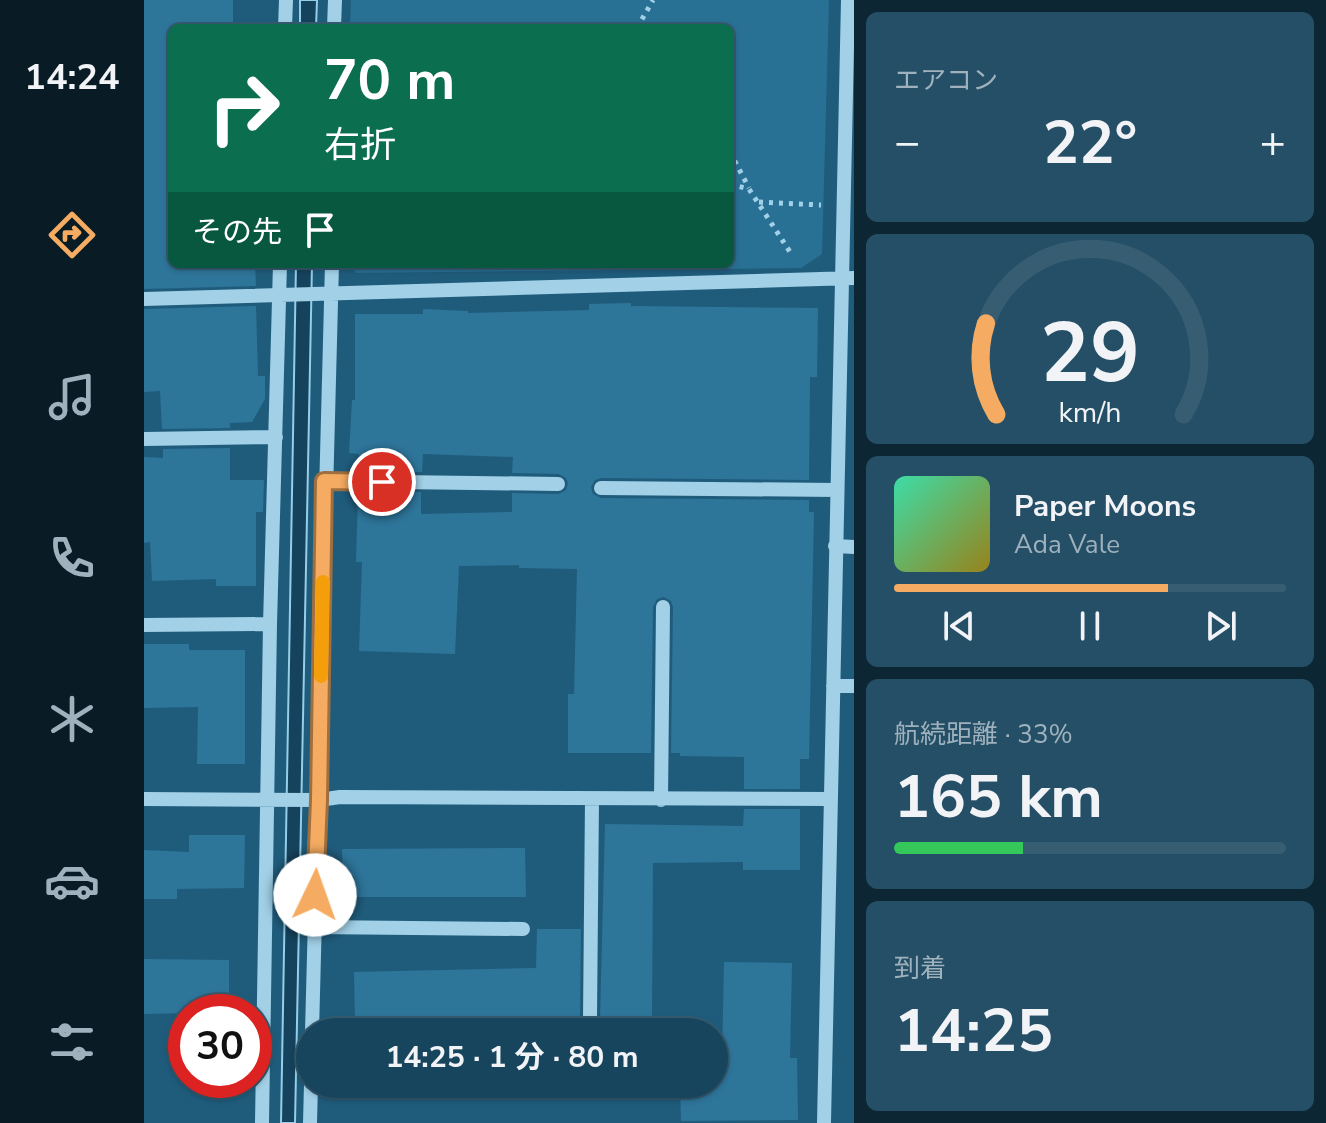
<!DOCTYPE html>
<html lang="ja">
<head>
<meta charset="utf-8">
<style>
  :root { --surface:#17455d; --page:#244f66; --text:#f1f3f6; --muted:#9eb1bc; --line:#365d72; --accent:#f5ab61 }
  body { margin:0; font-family:"Nunito Sans","Noto Sans JP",sans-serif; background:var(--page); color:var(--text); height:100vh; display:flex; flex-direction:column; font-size:30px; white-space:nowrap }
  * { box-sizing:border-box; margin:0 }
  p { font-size:26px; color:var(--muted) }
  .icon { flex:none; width:44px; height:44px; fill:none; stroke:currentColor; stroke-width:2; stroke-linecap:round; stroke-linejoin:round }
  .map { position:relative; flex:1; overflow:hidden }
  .sheet { display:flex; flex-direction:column; gap:12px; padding:12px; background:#0d2633; width:472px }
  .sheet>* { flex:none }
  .banner { position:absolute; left:24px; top:24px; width:566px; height:244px; border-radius:12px; box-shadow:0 2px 6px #0004,0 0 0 2px var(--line); background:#0b6e4f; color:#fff; overflow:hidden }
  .speed { position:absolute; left:24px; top:994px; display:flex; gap:16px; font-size:40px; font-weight:700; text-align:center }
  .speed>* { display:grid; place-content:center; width:104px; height:104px; border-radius:50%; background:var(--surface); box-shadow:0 2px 6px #0004,0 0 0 2px var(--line); line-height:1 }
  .speed .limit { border:12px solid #d22; background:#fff; color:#111 }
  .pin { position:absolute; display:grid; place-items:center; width:68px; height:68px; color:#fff; margin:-34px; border:4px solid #fff; border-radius:50%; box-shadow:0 2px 8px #0007 }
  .me { position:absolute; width:88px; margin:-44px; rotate:3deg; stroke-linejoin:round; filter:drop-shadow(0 0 6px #0008) }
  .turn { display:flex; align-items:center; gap:28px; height:168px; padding:0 24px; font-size:36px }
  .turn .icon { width:104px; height:104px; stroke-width:2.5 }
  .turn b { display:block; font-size:56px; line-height:68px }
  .then { display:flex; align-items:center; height:76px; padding:0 24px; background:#0003; gap:16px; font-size:30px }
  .big { font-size:60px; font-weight:700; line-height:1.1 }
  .sheet .tile { flex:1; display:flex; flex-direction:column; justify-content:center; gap:12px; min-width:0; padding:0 28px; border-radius:12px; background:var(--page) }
  .sheet .dial { align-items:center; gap:0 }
  .dial svg { height:208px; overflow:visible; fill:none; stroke:var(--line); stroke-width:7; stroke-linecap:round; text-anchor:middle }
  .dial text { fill:var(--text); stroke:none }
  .song { display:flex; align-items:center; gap:24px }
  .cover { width:96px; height:96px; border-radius:12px; background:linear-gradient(135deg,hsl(160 70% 55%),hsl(50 70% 35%)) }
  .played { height:8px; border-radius:4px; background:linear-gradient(90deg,var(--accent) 70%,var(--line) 70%) }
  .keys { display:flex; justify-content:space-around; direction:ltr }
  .heat { display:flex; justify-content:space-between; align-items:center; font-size:44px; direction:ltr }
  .charge { height:12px; border-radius:6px; background:linear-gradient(90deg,#34c759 33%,var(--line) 0) }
  .trip { position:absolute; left:152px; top:1018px; width:432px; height:80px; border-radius:40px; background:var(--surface); box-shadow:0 2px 6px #0004,0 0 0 2px var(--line); font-weight:700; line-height:80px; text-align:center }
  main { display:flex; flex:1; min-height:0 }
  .tab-bar { display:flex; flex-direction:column; width:144px; justify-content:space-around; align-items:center; background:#091c25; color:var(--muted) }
  .tab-bar .icon { width:56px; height:56px }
  .tab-bar .on { color:var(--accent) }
  .tab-bar b { font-size:36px; color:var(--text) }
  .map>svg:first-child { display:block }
  .green { fill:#297095 }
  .water { fill:#15425c; stroke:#95cee8; stroke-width:2 }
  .building { fill:#2e759a }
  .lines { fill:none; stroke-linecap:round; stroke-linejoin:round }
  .path { stroke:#a1d0e7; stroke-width:5; stroke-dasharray:4 6; stroke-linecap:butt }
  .minor { stroke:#a1d0e7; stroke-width:14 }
  .route-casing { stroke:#9f6f3f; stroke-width:20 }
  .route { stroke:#f5ab61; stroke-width:14 }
  .slow { stroke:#f59e0b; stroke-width:14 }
</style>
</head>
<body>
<main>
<nav class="tab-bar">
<b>14:24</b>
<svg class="icon on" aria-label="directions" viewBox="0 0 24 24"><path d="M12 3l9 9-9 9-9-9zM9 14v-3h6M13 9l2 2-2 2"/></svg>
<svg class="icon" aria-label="music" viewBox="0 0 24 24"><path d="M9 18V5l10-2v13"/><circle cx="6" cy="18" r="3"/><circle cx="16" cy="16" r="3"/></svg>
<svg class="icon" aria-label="phone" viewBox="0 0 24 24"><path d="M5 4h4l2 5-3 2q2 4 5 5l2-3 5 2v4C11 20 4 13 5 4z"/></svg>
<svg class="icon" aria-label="climate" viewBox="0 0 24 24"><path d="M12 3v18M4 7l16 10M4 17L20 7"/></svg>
<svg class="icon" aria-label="car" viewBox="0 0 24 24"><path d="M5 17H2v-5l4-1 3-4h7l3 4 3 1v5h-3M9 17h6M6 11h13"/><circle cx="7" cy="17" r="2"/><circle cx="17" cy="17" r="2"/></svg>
<svg class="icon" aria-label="filters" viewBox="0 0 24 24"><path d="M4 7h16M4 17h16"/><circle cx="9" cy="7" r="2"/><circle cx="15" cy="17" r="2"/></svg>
</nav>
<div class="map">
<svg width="710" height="1123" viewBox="0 0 710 1123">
  <rect width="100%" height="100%" fill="#1f5c7c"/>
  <path class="green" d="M207 0H685L678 254 657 268 212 273 206 264H586V28H206Z"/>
  <path class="water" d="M156 0H173L172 28H156Z
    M152 264H168L151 1123H137Z"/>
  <path class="building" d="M0 0H89V28H28V264H111L112 286 0 289Z
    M487 303V306L674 308 673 377H666L665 480 457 478 451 480 447 487 449 494 457 498 665 500V512H670L665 759H656V789H600V757L536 756V753H527L529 607 527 601 520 597 513 599 509 607 507 753H424V694H430L433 569 375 568V565L315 566 311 654 215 651 218 562H212L214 491 277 492V514L368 512V493L415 494 422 490 424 483 422 478 415 474 368 473 369 457 279 454 278 472 215 471V454L205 453 208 400H211V314H279V309L324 311V313L445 310V304Z
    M112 306 114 376H121V399L108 422 86 423V428L18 429 16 391 0 392V309Z
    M86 448V480H120L119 512H112V586H72V579L8 581 6 542 0 543V457L19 458V449Z
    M0 644H45V650H101V764H53L54 707 0 708Z
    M600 809H656V870H599V862L509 863 508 1020 456 1019 461 824 599 826Z
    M45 835H101L100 888 33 889V899H0V850L45 852Z
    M381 848 382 897H199L198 849Z
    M393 929H437L436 1020 392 1019V1017L211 1020 210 972 392 968Z
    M0 959 85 960V1012L0 1014Z
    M580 962 648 963 646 1058H653L654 1120 537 1121 536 1084H570V1060L578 1059Z"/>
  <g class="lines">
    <path class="path" d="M493 28 509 0
      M586 152 605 188
      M586 184 605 189 648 255
      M615 202 677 205"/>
    <path class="minor" d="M141 28 142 0
      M190 28 191 0
      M0 299 710 278
      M0 439 132 437
      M180 481 414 484
      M457 488 693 490
      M691 546 710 547
      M0 625 126 624
      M689 686H710
      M0 799 175 800 196 797 687 799
      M517 800 519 607
      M170 927 379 929
      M446 1018 448 799
      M168 1032 188 264
      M118 1123 126 624 136 264
      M166 1123 167 1084
      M680 1123 704 0"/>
  </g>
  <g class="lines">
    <defs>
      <path id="route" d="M171 895 175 800 180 481 238 482"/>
    </defs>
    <use href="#route" class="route-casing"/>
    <use href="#route" class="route"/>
    <path class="slow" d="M177 676 179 582"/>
  </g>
</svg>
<div class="speed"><div class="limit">30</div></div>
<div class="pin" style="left:238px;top:482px;background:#d93025"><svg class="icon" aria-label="arrive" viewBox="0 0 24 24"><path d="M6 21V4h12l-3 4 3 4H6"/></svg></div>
<svg class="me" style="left:171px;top:895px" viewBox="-20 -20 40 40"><circle r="19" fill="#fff"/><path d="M0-13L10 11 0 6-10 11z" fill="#f5ab61"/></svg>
<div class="trip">14:25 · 1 分 · 80 m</div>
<div class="banner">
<div class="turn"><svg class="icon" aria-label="right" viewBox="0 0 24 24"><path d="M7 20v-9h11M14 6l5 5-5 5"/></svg><div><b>70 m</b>右折</div></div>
<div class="then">その先<svg class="icon" aria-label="arrive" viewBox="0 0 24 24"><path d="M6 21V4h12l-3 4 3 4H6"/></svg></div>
</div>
</div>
<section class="sheet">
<div class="tile"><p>エアコン</p>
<div class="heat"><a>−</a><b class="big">22°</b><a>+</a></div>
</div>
<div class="tile dial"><svg viewBox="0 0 100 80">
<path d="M14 69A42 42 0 1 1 86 69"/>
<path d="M14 69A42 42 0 0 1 10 34" stroke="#f5ab61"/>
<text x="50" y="56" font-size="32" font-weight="700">29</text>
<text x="50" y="72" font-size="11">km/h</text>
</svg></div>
<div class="tile">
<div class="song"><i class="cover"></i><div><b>Paper Moons</b><p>Ada Vale</p></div></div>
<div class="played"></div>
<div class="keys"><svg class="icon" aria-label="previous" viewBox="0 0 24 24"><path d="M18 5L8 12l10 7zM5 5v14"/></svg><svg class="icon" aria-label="pause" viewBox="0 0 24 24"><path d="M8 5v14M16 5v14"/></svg><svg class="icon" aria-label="next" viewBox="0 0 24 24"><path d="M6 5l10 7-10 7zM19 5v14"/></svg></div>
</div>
<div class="tile"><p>航続距離 · 33%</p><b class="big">165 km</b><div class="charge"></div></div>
<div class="tile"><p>到着</p><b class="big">14:25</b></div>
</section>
</main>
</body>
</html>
